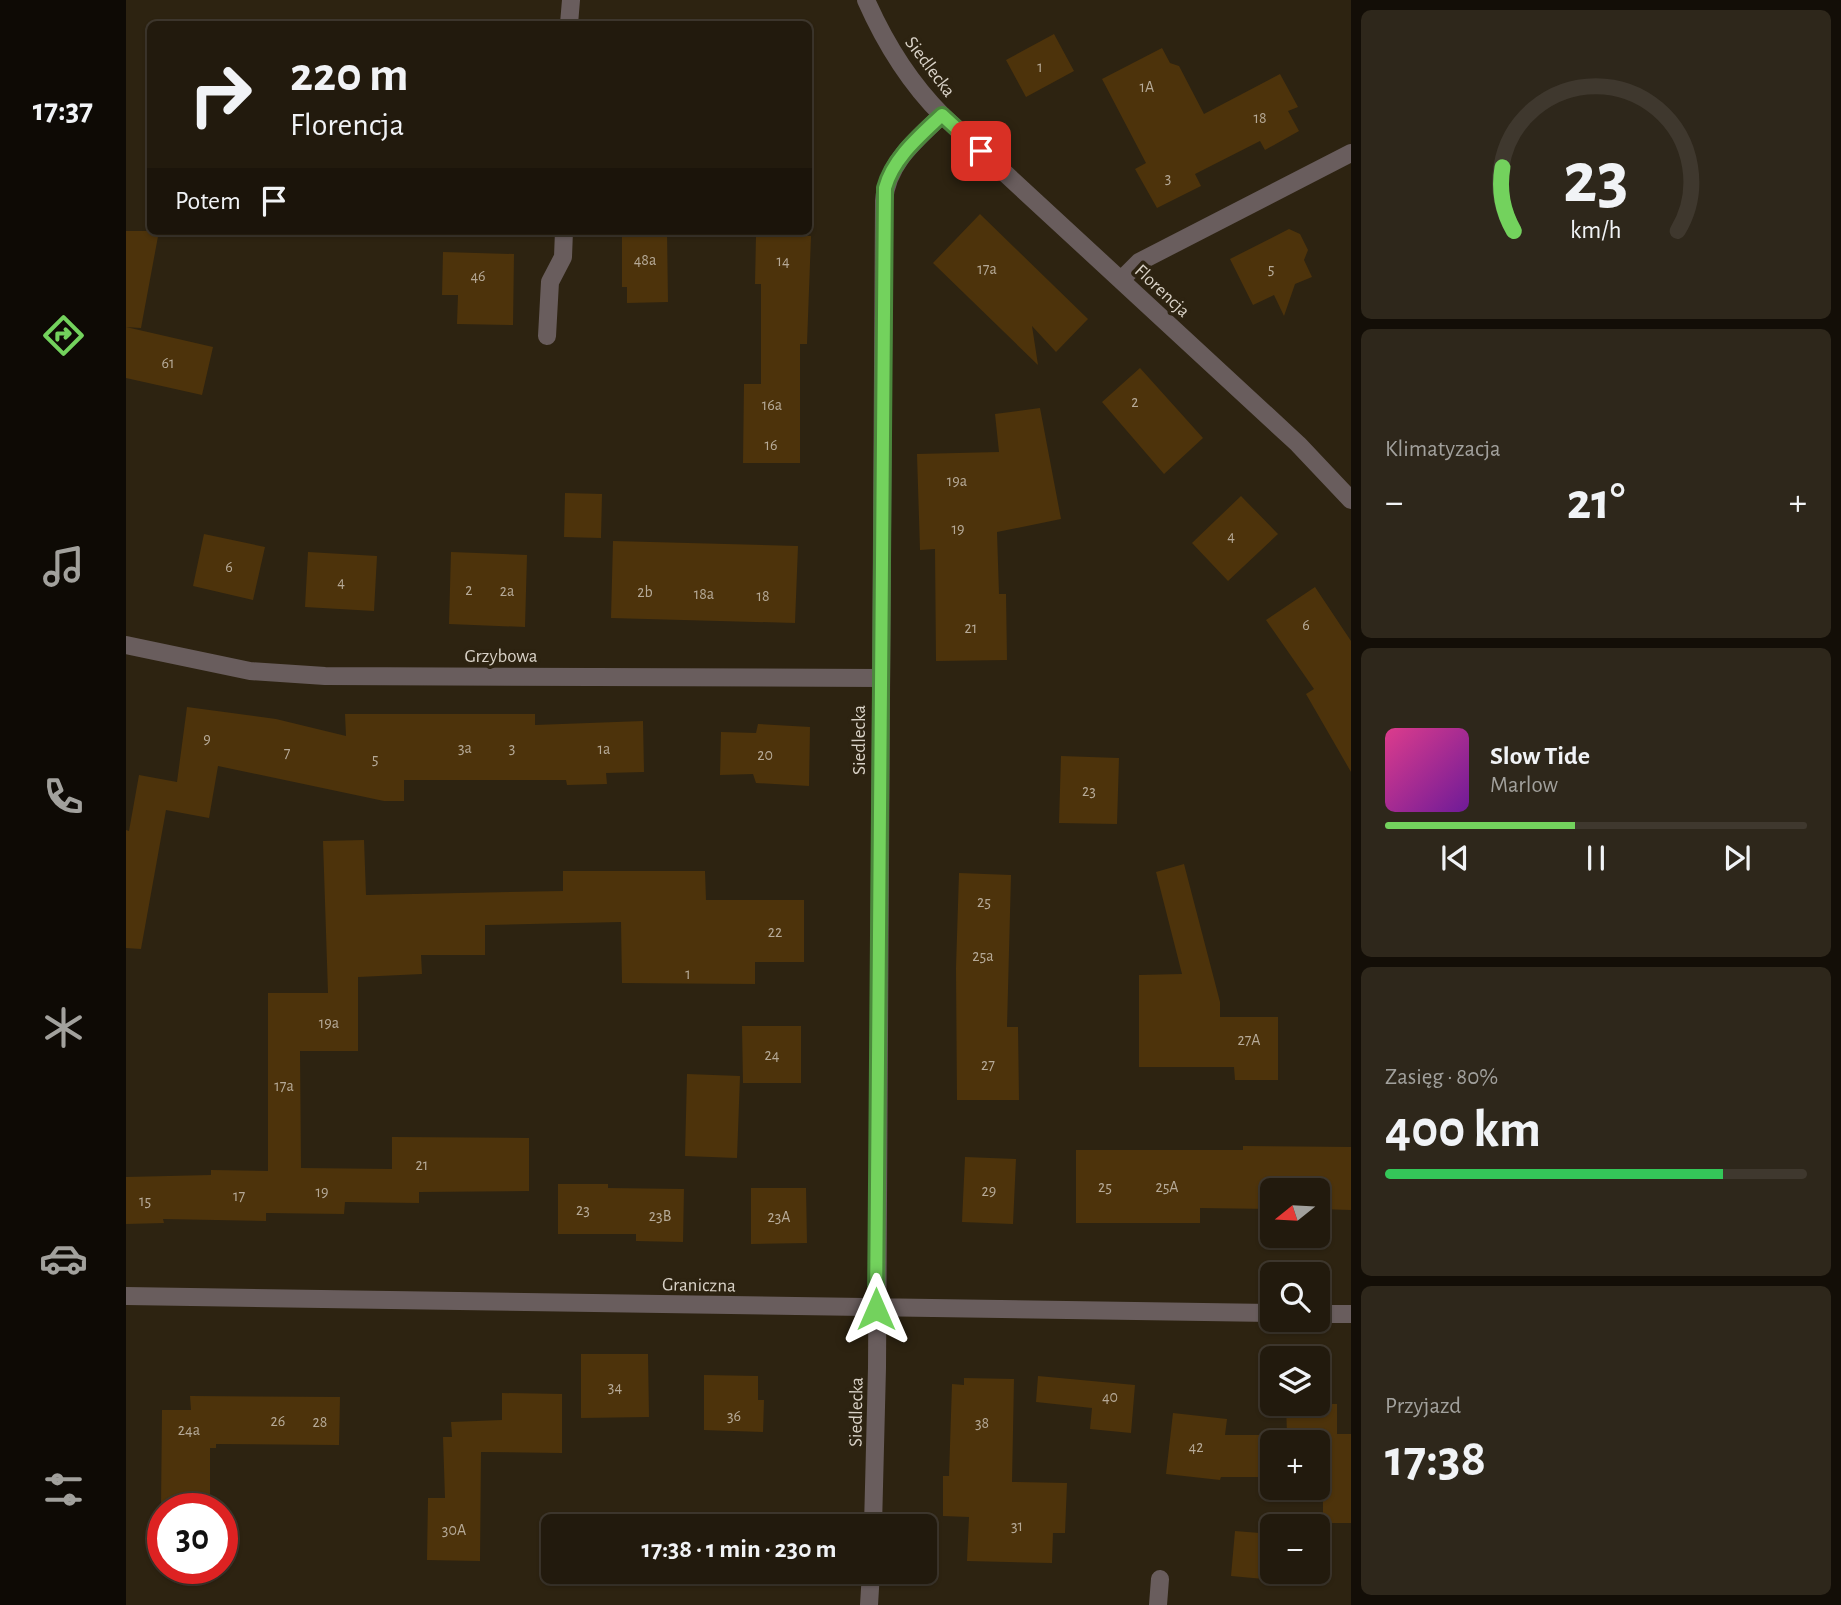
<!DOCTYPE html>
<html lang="pl">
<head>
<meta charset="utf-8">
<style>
  :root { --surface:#221a0d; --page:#2e271b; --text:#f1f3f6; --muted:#a2a19d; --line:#3f382e; --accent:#73d25d }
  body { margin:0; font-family:"Alegreya Sans",sans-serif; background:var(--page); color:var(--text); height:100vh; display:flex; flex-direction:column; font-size:26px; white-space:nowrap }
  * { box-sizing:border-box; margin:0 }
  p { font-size:23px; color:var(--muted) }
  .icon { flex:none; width:38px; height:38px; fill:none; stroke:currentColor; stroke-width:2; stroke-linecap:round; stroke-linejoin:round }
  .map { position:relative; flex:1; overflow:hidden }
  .side { display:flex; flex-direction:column; gap:10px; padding:10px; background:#130e07; width:490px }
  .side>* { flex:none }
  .top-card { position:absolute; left:21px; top:21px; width:665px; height:214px; border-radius:10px; box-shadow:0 2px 5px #0004,0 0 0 2px var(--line); background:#221a0d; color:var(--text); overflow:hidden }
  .needle { width:46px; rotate:252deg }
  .tools { position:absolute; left:1134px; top:1178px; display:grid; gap:14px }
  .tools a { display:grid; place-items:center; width:70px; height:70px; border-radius:10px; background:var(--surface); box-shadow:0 2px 5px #0004,0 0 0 2px var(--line); font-size:35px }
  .speed { position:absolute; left:21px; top:1493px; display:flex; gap:14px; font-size:35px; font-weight:700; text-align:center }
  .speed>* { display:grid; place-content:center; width:91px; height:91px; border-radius:50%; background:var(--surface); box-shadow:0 2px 5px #0004,0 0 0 2px var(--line); line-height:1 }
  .speed .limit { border:10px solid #d22; background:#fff; color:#111 }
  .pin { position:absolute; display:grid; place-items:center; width:60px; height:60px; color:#fff; margin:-30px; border-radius:14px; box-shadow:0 4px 10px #0006 }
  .me { position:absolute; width:77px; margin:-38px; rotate:0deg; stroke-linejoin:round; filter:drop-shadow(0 0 5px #0008) }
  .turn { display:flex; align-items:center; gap:24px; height:147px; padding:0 28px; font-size:32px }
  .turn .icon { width:91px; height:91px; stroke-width:2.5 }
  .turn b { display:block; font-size:49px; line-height:60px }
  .then { display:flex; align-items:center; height:66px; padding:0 28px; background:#0003; gap:14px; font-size:26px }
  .big { font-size:52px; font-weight:700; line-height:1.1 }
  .side .card { flex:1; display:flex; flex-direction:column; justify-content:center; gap:10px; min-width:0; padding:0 24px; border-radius:10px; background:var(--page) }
  .side .dial { align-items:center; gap:0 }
  .dial svg { height:182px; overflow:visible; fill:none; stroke:var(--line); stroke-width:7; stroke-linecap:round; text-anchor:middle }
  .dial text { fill:var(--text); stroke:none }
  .song { display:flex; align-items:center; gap:21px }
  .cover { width:84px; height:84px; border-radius:10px; background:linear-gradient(135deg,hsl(330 70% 55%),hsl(280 70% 35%)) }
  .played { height:7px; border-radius:4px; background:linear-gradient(90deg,var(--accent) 45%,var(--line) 45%) }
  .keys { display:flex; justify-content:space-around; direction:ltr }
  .heat { display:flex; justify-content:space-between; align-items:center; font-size:38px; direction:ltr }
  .charge { height:10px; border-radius:5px; background:linear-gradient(90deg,#34c759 80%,var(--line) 0) }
  .trip { position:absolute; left:415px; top:1514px; width:396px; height:70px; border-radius:10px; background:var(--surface); box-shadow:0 2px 5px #0004,0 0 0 2px var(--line); font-weight:700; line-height:70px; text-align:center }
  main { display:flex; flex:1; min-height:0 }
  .tab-bar { display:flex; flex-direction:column; width:126px; justify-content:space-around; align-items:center; background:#0e0a05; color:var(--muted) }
  .tab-bar .icon { width:49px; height:49px }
  .tab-bar .current { color:var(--accent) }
  .tab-bar b { font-size:32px; color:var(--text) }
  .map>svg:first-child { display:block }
  .building { fill:#4d330b }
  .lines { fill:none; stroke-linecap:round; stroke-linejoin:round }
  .minor { stroke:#695d5d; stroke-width:18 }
  .route-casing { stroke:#4b883c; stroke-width:18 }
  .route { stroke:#73d25d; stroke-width:12 }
  .labels { text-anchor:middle; stroke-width:7; stroke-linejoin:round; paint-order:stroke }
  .number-label { font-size:16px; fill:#b6aa98 }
  .street-label { font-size:19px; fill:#d9d2c7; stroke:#2d2311 }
</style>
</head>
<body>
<main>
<nav class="tab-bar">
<b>17:37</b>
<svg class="icon current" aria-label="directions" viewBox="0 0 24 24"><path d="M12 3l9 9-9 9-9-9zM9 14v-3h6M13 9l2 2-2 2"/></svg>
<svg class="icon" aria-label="music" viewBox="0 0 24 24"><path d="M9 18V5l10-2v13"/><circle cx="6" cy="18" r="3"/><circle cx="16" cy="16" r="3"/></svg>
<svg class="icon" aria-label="phone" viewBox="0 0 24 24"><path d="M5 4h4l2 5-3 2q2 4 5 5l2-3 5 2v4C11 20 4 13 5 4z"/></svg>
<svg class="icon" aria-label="climate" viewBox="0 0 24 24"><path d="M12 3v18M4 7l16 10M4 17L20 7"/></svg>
<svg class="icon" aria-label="car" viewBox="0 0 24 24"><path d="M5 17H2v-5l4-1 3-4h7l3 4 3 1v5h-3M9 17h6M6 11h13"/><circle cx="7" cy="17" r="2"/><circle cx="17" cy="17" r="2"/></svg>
<svg class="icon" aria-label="filters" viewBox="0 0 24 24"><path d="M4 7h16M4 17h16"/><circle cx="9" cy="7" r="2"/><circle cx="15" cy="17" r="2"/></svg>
</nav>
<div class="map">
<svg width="1225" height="1605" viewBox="0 0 1225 1605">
  <rect width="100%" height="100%" fill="#2d2311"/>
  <path class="building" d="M928 34 948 71 900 97 880 60Z
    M1036 48 1044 63 1053 66 1078 114 1154 74 1172 107 1162 111 1173 131 1139 150 1134 141 1069 174 1075 186 1031 208 1009 169 1020 163 976 79Z
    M854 214 962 319 930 352 906 326 912 365 807 263Z
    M1163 229 1174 234 1182 250 1178 260 1186 277 1169 284 1158 316 1148 295 1127 305 1104 259Z
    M0 231H33L15 328 0 327Z
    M496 231H541L542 302 501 303V287H496Z
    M630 235 685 236 681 344H674V463H617L618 384H635V284H629Z
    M317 252 388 254 387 325 331 324 332 295H316Z
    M0 327 87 347 76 395 0 378Z
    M1014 368 1077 438 1038 474 976 402Z
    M914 408 935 519 871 532 873 594H880L881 660 810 661 809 549 794 550 791 454 873 452 869 414Z
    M439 493 476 494 475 538 438 537Z
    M1115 496 1152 534 1102 581 1066 543Z
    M78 534 139 547 127 600 67 586Z
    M487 541 672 546 669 623 485 618Z
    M182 552 251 556 248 611 179 607Z
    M325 552 401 555 399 627 323 624Z
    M1189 587 1225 641V772L1180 694 1188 689 1140 620Z
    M61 707 150 719 220 736 219 714H409V725L517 721 518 772 480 773 481 784 441 785 440 780H278V801H258L92 766 83 818 40 810 15 949 0 948V830L3 831 13 775 51 782Z
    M632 724 684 727 683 786 630 783 627 774 594 775 595 732 630 733Z
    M935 756 993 758 991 824 933 823Z
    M238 840 240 895 437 891V871H579L580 900H678V962H629V984L496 983 495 922 359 925V955H295L296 974 232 977V1051H174L175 1168 266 1169V1137L403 1138V1191L293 1192V1203L219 1202 218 1214 140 1213V1221L37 1219 38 1223 0 1224V1177L85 1175V1170L142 1171V993H202L197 841Z
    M1058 864 1094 1002V1017H1152V1080H1109L1108 1067H1013V975L1056 974 1030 872Z
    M833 873 885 875 881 1027H892L893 1100H831L830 968Z
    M616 1026H675V1083H617Z
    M561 1074 614 1076 611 1158 559 1156Z
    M1117 1146 1225 1147V1210L1192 1209V1190H1146V1209L1074 1208V1223H950V1150H1117Z
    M839 1157 890 1159 887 1224 836 1222Z
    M432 1184H482V1188L558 1189 557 1242 510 1241V1234H432Z
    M625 1188H680L681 1243 625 1244Z
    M455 1354H522L523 1417 455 1418Z
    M578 1375 632 1376V1400H638L637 1432 578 1430Z
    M912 1376 1009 1385 1005 1433 964 1429 966 1408 910 1402Z
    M838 1378 888 1379 886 1482 941 1483 939 1533H927L926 1563 841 1561 843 1517 817 1516V1476H823L826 1384 838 1385Z
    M376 1393 436 1394V1453L355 1452 354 1561 301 1560 302 1498H319L317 1437H326L325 1422 376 1420Z
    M64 1396 214 1397 213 1445 90 1444V1448H84V1508H35L36 1410H65Z
    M1160 1404H1211V1434H1225V1523H1197V1478H1192V1442H1146V1477H1095L1094 1480 1040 1474 1047 1413 1101 1419 1099 1435H1161Z
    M1109 1531 1146 1534V1572H1185L1184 1583 1105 1576Z"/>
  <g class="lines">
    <path class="minor" d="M740 0C759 43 783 82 816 115 790 140 761 163 758 201L751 1368 747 1526
      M443 24 445 0
      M816 115 1172 444 1225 500
      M995 280 1013 262 1225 153
      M421 336 424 282 437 257 438 231
      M0 645 124 671 199 676 754 678
      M0 1296 1146 1313
      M1192 1314H1225
      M743 1605 745 1572
      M1032 1605 1034 1579"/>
  </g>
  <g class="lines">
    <defs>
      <path id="route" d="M750 1309 759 188C767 158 794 136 816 115L855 151"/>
    </defs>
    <use href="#route" class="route-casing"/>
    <use href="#route" class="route"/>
  </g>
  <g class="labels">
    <g class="number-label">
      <text x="914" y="72">1</text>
      <text x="1021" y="92">1A</text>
      <text x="1134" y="123">18</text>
      <text x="1042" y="183">3</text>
      <text x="519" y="265">48a</text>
      <text x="657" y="266">14</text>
      <text x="861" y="274">17a</text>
      <text x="1145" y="274">5</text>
      <text x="352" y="281">46</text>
      <text x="42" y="368">61</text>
      <text x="1009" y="407">2</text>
      <text x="646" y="410">16a</text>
      <text x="645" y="450">16</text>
      <text x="831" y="486">19a</text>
      <text x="832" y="534">19</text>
      <text x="1105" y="541">4</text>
      <text x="103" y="572">6</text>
      <text x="215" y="587">4</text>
      <text x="343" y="595">2</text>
      <text x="381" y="596">2a</text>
      <text x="519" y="597">2b</text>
      <text x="578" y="599">18a</text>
      <text x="637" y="601">18</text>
      <text x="1180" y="630">6</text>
      <text x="845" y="633">21</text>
      <text x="81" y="744">9</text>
      <text x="339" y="753">3a</text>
      <text x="386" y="753">3</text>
      <text x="478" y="754">1a</text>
      <text x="161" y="758">7</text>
      <text x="639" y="760">20</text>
      <text x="249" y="764">5</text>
      <text x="963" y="796">23</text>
      <text x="858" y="907">25</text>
      <text x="649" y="937">22</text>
      <text x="857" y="961">25a</text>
      <text x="562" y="979">1</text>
      <text x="203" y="1028">19a</text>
      <text x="1123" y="1045">27A</text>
      <text x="646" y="1060">24</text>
      <text x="862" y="1070">27</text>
      <text x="158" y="1091">17a</text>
      <text x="296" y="1170">21</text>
      <text x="979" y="1192">25</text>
      <text x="1041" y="1192">25A</text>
      <text x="863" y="1196">29</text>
      <text x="196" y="1197">19</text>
      <text x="113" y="1201">17</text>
      <text x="19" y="1206">15</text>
      <text x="457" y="1215">23</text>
      <text x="534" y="1221">23B</text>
      <text x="653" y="1222">23A</text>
      <text x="489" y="1392">34</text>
      <text x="984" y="1402">40</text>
      <text x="608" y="1421">36</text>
      <text x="152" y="1426">26</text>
      <text x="194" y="1427">28</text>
      <text x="856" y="1428">38</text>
      <text x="63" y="1435">24a</text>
      <text x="1070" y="1452">42</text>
      <text x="891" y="1531">31</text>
      <text x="328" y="1535">30A</text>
    </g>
    <g class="street-label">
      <text transform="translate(805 66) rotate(53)" y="7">Siedlecka</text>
      <text transform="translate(1037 290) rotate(43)" y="7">Florencja</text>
      <text x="375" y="662">Grzybowa</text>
      <text transform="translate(732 740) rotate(-90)" y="7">Siedlecka</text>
      <text transform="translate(573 1284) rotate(1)" y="7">Graniczna</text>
      <text transform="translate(729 1412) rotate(-89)" y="7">Siedlecka</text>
    </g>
  </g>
</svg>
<div class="tools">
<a><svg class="needle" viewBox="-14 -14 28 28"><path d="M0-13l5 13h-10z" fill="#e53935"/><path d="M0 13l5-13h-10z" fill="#a2a19d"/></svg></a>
<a><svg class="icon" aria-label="search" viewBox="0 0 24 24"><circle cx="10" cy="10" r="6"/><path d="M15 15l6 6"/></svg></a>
<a><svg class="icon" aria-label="layers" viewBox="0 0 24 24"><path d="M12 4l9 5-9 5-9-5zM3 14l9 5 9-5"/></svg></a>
<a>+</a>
<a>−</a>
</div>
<div class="speed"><div class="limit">30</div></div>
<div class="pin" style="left:855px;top:151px;background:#d93025"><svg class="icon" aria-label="arrive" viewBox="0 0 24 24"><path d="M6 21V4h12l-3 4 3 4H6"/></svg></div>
<svg class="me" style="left:750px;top:1309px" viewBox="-20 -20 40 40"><path d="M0-17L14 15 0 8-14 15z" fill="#73d25d" stroke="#fff" stroke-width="4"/></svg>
<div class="trip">17:38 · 1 min · 230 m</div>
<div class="top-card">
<div class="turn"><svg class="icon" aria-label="right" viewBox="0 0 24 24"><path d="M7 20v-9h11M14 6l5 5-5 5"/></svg><div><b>220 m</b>Florencja</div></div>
<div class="then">Potem<svg class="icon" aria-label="arrive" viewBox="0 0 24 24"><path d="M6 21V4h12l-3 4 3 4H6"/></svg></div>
</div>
</div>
<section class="side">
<div class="card dial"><svg viewBox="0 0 100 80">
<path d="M14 69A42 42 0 1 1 86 69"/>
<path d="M14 69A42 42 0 0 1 9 41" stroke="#73d25d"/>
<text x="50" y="56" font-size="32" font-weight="700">23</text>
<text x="50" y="72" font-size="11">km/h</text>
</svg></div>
<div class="card"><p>Klimatyzacja</p>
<div class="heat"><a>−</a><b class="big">21°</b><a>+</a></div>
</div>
<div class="card">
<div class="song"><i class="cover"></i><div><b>Slow Tide</b><p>Marlow</p></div></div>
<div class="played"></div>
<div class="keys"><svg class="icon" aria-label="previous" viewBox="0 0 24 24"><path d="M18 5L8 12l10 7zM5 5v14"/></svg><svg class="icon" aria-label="pause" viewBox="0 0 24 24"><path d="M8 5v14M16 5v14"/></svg><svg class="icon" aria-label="next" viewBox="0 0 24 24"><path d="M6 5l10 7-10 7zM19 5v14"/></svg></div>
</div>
<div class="card"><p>Zasięg · 80%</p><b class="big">400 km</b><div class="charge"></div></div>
<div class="card"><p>Przyjazd</p><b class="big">17:38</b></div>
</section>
</main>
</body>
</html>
